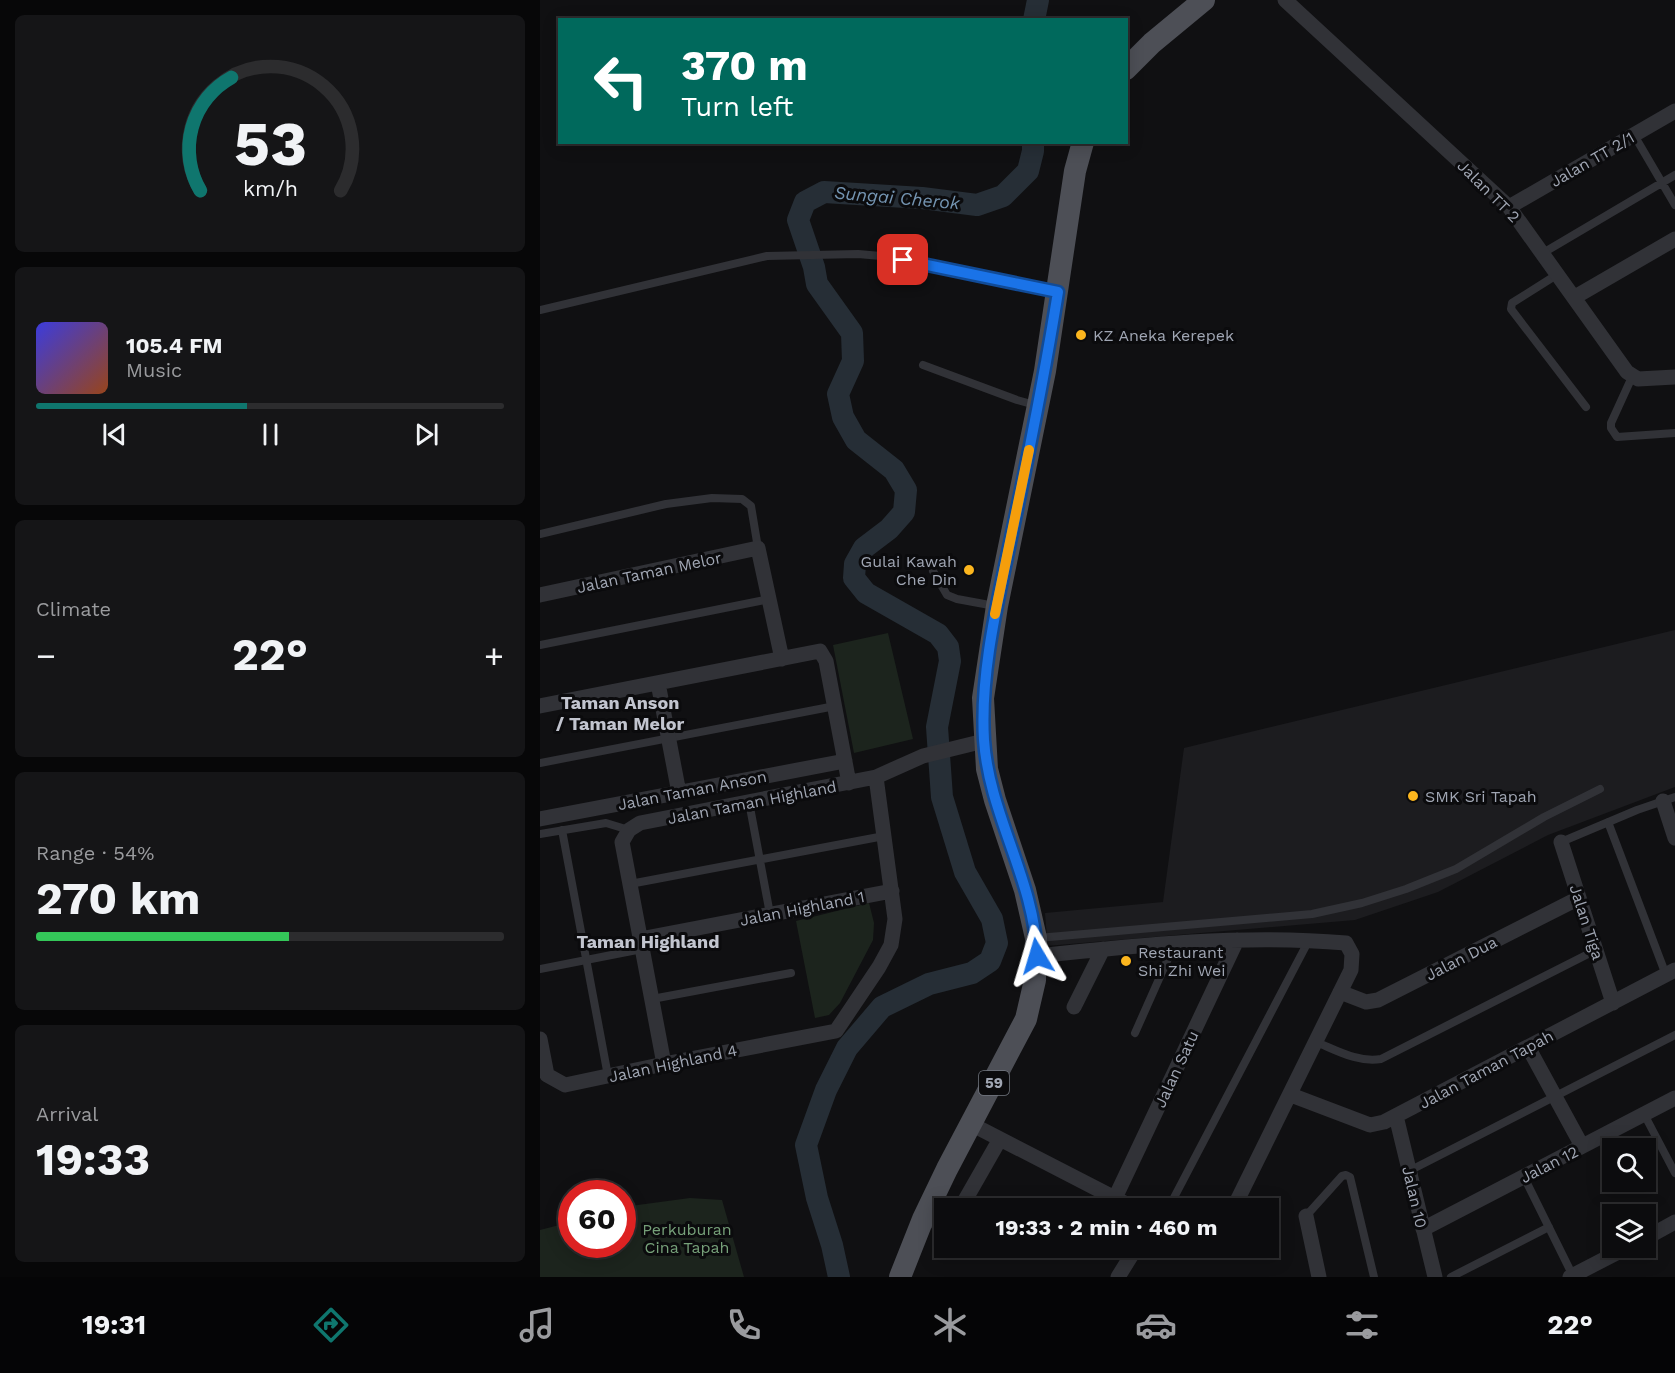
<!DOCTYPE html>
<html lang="en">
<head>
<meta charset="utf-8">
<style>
  :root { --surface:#0c0c0e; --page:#151517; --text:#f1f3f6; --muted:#9a9b9e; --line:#2c2c2e; --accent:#0f766e }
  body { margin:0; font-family:"Work Sans",sans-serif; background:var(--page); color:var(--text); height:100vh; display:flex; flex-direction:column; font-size:22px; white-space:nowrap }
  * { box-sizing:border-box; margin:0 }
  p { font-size:20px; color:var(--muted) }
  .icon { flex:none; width:33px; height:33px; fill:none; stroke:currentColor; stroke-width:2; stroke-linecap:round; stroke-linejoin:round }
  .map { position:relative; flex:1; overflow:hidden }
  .sheet { display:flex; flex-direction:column; gap:15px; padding:15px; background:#070708; width:540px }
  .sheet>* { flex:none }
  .hud { position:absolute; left:18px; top:18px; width:570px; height:126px; border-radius:0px; box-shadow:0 3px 15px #0003,0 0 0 2px var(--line); background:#00695c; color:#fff; overflow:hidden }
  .controls { position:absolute; left:1062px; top:1138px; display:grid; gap:12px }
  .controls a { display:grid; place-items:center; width:54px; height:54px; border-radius:0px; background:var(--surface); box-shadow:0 3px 15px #0003,0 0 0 2px var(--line); font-size:30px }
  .speed { position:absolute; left:18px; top:1180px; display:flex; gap:12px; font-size:30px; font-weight:700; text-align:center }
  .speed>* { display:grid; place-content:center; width:78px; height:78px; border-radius:50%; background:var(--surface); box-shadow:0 3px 15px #0003,0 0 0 2px var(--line); line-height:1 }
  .speed .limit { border:9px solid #d22; background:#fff; color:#111 }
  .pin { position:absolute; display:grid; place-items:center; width:51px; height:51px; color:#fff; margin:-26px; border-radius:12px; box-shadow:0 3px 9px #0006 }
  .me { position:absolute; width:66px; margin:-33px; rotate:353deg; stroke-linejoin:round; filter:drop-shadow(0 0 4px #0008) }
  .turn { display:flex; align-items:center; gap:21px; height:126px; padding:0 24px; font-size:27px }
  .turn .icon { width:78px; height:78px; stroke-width:2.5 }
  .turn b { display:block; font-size:42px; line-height:51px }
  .big { font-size:45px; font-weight:700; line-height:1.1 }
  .sheet .card { flex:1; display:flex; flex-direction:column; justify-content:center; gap:9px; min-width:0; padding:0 21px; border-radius:9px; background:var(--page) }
  .sheet .dial { align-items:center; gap:0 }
  .dial svg { height:156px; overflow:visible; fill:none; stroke:var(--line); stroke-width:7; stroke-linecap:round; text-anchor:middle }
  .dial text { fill:var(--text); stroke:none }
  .song { display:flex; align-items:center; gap:18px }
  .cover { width:72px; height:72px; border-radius:9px; background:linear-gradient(135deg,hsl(240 70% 55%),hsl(20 70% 35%)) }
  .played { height:6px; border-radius:3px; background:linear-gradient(90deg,var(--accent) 45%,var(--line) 45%) }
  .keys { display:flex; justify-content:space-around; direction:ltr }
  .heat { display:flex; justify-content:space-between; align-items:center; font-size:33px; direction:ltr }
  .charge { height:9px; border-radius:4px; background:linear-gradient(90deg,#34c759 54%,var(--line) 0) }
  .trip { position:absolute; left:394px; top:1198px; width:345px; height:60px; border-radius:0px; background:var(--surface); box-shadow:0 3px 15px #0003,0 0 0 2px var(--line); font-weight:700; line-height:60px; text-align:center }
  .tab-bar { display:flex; height:96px; justify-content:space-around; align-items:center; background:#050506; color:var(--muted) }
  .tab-bar .icon { width:42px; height:42px }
  .tab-bar .selected { color:var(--accent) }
  .tab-bar b { font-size:27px; color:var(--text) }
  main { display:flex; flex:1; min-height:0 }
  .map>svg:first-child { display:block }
  .built { fill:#1c1c1f }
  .green { fill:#1c241d }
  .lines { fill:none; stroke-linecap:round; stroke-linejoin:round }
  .river { stroke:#262e36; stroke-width:22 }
  .service { stroke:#313237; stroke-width:8 }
  .minor { stroke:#313237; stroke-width:15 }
  .primary { stroke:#4d4f56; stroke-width:22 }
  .route-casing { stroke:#114b97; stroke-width:15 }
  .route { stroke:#1a73e8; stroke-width:10 }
  .slow { stroke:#f59e0b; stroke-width:10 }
  .poi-dot { fill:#fcb61e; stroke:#0b0b0d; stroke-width:2 }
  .labels { text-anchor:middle; stroke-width:6; stroke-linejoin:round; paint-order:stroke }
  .shield { fill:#0b0b0d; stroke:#737881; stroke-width:1.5 }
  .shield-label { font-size:15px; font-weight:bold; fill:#a0a6b3 }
  .street-label { font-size:16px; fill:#a0a6b3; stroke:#0b0b0d }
  .poi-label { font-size:16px; fill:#a0a6b3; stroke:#0b0b0d; text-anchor:start }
  .park-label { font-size:16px; fill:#76a079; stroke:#0b0b0d }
  .water-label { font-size:18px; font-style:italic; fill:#7494b1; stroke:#0b0b0d }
  .neighbourhood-label { font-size:18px; font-weight:bold; fill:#c2c5cf; stroke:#0b0b0d }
</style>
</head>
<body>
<main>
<section class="sheet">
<div class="card dial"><svg viewBox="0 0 100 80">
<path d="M14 69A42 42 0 1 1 86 69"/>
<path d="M14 69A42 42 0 0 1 30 11" stroke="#0f766e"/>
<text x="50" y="56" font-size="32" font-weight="700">53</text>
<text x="50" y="72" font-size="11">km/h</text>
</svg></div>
<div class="card">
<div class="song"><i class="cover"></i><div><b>105.4 FM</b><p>Music</p></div></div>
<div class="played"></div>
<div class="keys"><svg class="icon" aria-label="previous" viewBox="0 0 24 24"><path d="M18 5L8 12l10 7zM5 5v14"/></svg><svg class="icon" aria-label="pause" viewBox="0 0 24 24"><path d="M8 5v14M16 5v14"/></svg><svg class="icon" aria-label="next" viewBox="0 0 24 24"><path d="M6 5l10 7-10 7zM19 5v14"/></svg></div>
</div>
<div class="card"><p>Climate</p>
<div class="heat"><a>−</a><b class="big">22°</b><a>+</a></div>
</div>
<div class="card"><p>Range · 54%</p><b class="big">270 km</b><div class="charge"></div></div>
<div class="card"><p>Arrival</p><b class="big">19:33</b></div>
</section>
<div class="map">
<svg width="1135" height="1277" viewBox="0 0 1135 1277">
  <rect width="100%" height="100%" fill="#101012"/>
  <path class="built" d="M1135 630V787L1008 835 898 892 815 920 506 946 507 937 505 913 623 902 644 748Z"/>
  <path class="green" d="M348 633 373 739 314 753 293 645Z
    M329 903 334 923 333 940 300 1003 289 1015 275 1018 256 921Z
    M150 1198 182 1200 204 1277H0V1230L31 1222 32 1245H82L83 1207Z"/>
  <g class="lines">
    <path class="river" d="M494 20 498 0
      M299 1277 292 1245 277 1198 266 1145 286 1090 307 1048 342 1007 389 984 432 973 450 961 457 943 452 919 425 872 402 797 397 727 410 661 408 647 398 634 326 593 314 578 315 564 324 548 349 529 364 512 366 490 354 470 316 440 303 417 298 394 313 361 312 333 277 284 274 267 258 220 265 202 284 192 382 198 437 205 463 196 488 171 493 151V142"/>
    <path class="service" d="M1094 135 1135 205
      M1003 253 1135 175
      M1018 274 972 303 971 309 1046 407
      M0 310 227 256 318 254 341 256 513 291
      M383 365 477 400 495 405
      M1092 377 1071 423V428L1077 437 1135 433
      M0 534 126 504 172 498 202 499 211 506 218 548
      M393 571 407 595 417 599 455 606
      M0 645 230 599
      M0 763 295 706
      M209 802 230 914
      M1068 822 1126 975
      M22 830 68 1076
      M0 834 66 823 89 830
      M1021 842 1097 810 1135 797
      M90 884 344 836
      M498 938 772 914 822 903 866 889 916 869 1004 817 1060 789
      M0 969 102 949
      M112 999 251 973
      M595 1033 635 943
      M776 1042C796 1050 818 1063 841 1059L1056 950
      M1104 1114 1135 1173
      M869 1171 1135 1035
      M984 1177 1033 1276
      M628 1209 769 940
      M766 1216 802 1176 806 1175 810 1177 834 1277
      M911 1277 1009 1227"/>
    <path class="minor" d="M745 0 969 207 1087 372 1098 379 1135 377
      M969 207 1135 111
      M1035 297 1135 239
      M0 595 218 548 242 659
      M118 683 139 793
      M0 706 280 651 286 661 309 783
      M1123 801 1135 838
      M0 819 305 761
      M1021 842 1073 1003
      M100 939 352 891
      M497 956C599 945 703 934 806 943L812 954 811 970 693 1209
      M800 992 826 1002 838 1000 1039 898
      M534 1007 563 949
      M0 1039 7 1075 25 1085 124 1064 296 1031 339 967 351 945 355 919 336 777
      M988 1047 1042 1146
      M124 1064 82 842 89 830 100 823 336 777 383 756 444 741
      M751 1095 830 1125 844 1122 1135 970
      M856 1116 895 1277
      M431 1124 596 1209
      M575 1198 697 940
      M420 1209 460 1139
      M766 1216 779 1277
      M383 1219 405 1223
      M883 1229 1135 1098
      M1106 1238 1135 1222
      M578 1277 596 1248
      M1030 1277 1086 1248"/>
    <path class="primary" d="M586 69 612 43 664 0
      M360 1277 383 1219 407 1169 486 1019 495 980 496 938 485 890 455 800 447 769 443 698 457 606 505 371 535 171 543 142"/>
  </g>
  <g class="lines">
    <defs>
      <path id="route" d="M363 260 518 292C505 373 489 453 472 533 458 601 440 671 444 740 449 815 495 881 497 956"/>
    </defs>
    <use href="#route" class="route-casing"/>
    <use href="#route" class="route"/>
    <path class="slow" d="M455 614 489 450"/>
  </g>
  <g class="poi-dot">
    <circle cx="541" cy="335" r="6"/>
    <circle cx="429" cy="570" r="6"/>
    <circle cx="873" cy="796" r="6"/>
    <circle cx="586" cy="961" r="6"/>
  </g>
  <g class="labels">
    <rect class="shield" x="439" y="1071" width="30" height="24" rx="4.5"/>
    <g class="shield-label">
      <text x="454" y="1088">59</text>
    </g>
    <g class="street-label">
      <text transform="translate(1052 159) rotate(-30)" y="6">Jalan TT 2/1</text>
      <text transform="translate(949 191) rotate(45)" y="6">Jalan TT 2</text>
      <text transform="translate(109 572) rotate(-12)" y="6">Jalan Taman Melor</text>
      <text transform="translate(152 790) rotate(-11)" y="6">Jalan Taman Anson</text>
      <text transform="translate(212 802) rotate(-11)" y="6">Jalan Taman Highland</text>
      <text transform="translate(262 908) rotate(-11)" y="6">Jalan Highland 1</text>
      <text transform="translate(1047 922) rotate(72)" y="6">Jalan Tiga</text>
      <text transform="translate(921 958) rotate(-27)" y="6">Jalan Dua</text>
      <text transform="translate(133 1063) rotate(-12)" y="6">Jalan Highland 4</text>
      <text transform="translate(636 1069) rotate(-65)" y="6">Jalan Satu</text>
      <text transform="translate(946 1069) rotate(-28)" y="6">Jalan Taman Tapah</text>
      <text transform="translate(1009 1164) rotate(-27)" y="6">Jalan 12</text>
      <text transform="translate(875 1197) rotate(77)" y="6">Jalan 10</text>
    </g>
    <g class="poi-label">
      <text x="553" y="341">KZ Aneka Kerepek</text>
      <text x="417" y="567" text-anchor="end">Gulai Kawah<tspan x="417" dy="18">Che Din</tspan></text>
      <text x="885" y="802">SMK Sri Tapah</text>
      <text x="598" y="958">Restaurant<tspan x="598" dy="18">Shi Zhi Wei</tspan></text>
    </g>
    <g class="park-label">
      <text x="147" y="1235">Perkuburan<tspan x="147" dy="18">Cina Tapah</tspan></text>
    </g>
    <g class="water-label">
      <text transform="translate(357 198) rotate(5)" y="6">Sungai Cherok</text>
    </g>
    <g class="neighbourhood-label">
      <text x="80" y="709">Taman Anson<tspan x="80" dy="21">/ Taman Melor</tspan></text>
      <text x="108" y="948">Taman Highland</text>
    </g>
  </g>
</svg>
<div class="controls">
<a><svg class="icon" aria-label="search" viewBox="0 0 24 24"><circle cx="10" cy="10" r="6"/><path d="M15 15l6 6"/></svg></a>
<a><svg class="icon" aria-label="layers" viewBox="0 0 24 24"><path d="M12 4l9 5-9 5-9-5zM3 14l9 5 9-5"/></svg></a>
</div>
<div class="speed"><div class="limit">60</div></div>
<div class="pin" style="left:363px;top:260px;background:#d93025"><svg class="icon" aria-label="arrive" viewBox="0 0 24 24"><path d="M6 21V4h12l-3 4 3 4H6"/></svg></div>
<svg class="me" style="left:497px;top:956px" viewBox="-20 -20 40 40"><path d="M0-17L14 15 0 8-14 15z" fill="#1a73e8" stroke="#fff" stroke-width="4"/></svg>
<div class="trip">19:33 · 2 min · 460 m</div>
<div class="hud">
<div class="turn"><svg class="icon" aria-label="left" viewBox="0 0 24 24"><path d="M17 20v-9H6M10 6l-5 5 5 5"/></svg><div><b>370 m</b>Turn left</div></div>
</div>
</div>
</main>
<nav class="tab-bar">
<b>19:31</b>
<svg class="icon selected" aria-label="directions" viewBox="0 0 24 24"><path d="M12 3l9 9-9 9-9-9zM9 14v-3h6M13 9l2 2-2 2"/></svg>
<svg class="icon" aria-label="music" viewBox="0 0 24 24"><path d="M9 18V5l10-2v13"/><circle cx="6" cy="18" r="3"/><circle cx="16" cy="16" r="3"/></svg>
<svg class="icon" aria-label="phone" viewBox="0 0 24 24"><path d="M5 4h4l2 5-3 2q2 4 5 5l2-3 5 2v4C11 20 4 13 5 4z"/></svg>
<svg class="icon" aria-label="climate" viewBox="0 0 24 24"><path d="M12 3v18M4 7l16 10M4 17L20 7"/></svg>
<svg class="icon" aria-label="car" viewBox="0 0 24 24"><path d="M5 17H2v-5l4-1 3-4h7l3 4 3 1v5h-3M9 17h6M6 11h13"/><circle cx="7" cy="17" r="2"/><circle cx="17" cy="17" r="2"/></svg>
<svg class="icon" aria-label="filters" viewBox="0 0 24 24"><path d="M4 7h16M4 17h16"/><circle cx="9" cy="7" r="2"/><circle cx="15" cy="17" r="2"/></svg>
<b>22°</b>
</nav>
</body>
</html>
